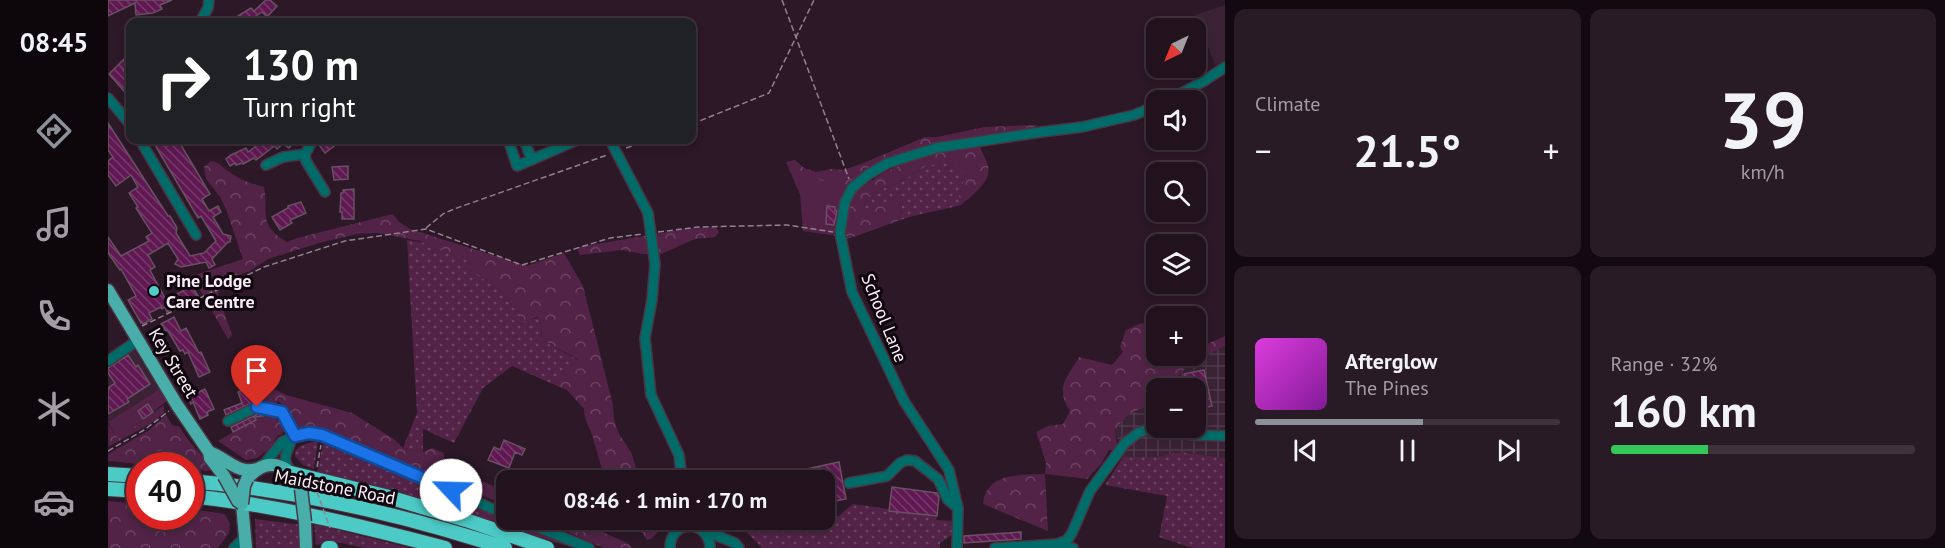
<!DOCTYPE html>
<html lang="en">
<head>
<meta charset="utf-8">
<style>
  :root { --surface:#21121d; --page:#291b26; --text:#f1f3f6; --muted:#a29ea4; --line:#3e323b; --accent:#8c9099 }
  body { margin:0; font-family:"PT Sans",sans-serif; background:var(--page); color:var(--text); height:100vh; display:flex; flex-direction:column; font-size:22px; white-space:nowrap }
  * { box-sizing:border-box; margin:0 }
  p { font-size:20px; color:var(--muted) }
  .icon { flex:none; width:33px; height:33px; fill:none; stroke:currentColor; stroke-width:2; stroke-linecap:round; stroke-linejoin:round }
  .map { position:relative; flex:1; overflow:hidden }
  .side { display:flex; flex-direction:column; gap:9px; padding:9px; background:#120a10; width:720px }
  .side>* { flex:none }
  .hud { position:absolute; left:18px; top:18px; width:570px; height:126px; border-radius:12px; box-shadow:0 3px 9px #0003,0 0 0 2px var(--line); background:#202124; color:#fff; overflow:hidden }
  .needle { width:39px; rotate:223deg }
  .controls { position:absolute; left:1038px; top:18px; display:grid; gap:12px }
  .controls a { display:grid; place-items:center; width:60px; height:60px; border-radius:12px; background:var(--surface); box-shadow:0 3px 9px #0003,0 0 0 2px var(--line); font-size:30px }
  .speed { position:absolute; left:18px; top:452px; display:flex; gap:12px; font-size:30px; font-weight:700; text-align:center }
  .speed>* { display:grid; place-content:center; width:78px; height:78px; border-radius:50%; background:var(--surface); box-shadow:0 3px 9px #0003,0 0 0 2px var(--line); line-height:1 }
  .speed .limit { border:9px solid #d22; background:#fff; color:#111 }
  .pin { position:absolute; display:grid; place-items:center; width:51px; height:51px; color:#fff; margin:-62px -26px; border-radius:50% 50% 50% 0; rotate:-45deg; box-shadow:0 0 6px #0007 }
  .pin .icon { rotate:45deg }
  .me { position:absolute; width:66px; margin:-33px; rotate:294deg; stroke-linejoin:round; filter:drop-shadow(0 0 4px #0008) }
  .turn { display:flex; align-items:center; gap:21px; height:126px; padding:0 18px; font-size:27px }
  .turn .icon { width:78px; height:78px; stroke-width:2.5 }
  .turn b { display:block; font-size:42px; line-height:51px }
  .big { font-size:45px; font-weight:600; line-height:1.1 }
  .side .tile { flex:1; display:flex; flex-direction:column; justify-content:center; gap:9px; min-width:0; padding:0 21px; border-radius:12px; background:var(--page) }
  .side .dial { align-items:center; gap:0 }
  .dial b { font-size:78px; line-height:1 }
  .song { display:flex; align-items:center; gap:18px }
  .cover { width:72px; height:72px; border-radius:9px; background:linear-gradient(135deg,hsl(300 70% 55%),hsl(290 70% 35%)) }
  .played { height:6px; border-radius:3px; background:linear-gradient(90deg,var(--accent) 55%,var(--line) 55%) }
  .keys { display:flex; justify-content:space-around; direction:ltr }
  .heat { display:flex; justify-content:space-between; align-items:center; font-size:33px; direction:ltr }
  .charge { height:9px; border-radius:4px; background:linear-gradient(90deg,#34c759 32%,var(--line) 0) }
  .side .tiles { flex:1; display:grid; gap:9px; grid-template-columns:repeat(2,1fr) }
  .trip { position:absolute; left:388px; top:470px; width:339px; height:60px; border-radius:12px; background:var(--surface); box-shadow:0 3px 9px #0003,0 0 0 2px var(--line); font-weight:600; line-height:60px; text-align:center }
  main { display:flex; flex:1; min-height:0 }
  .menu { display:flex; flex-direction:column; width:108px; justify-content:space-around; align-items:center; background:#0d070c; color:var(--muted) }
  .menu .icon { width:42px; height:42px }
  .menu .active { color:var(--accent) }
  .menu b { font-size:27px; color:var(--text) }
  .map>svg:first-child { display:block }
  .built { fill:#3b2235 }
  .industrial { fill:url(#industrial-grid); fill-rule:evenodd }
  .grass { fill:url(#grass-dots) }
  .forest { fill:url(#forest-crowns) }
  .green { fill:#522347 }
  .building { fill:url(#building-back-hatch); stroke:#685162; stroke-width:1.5 }
  .lines { fill:none; stroke-linecap:round; stroke-linejoin:round }
  .minor-casing { stroke:#493644; stroke-width:12 }
  .major-casing { stroke:#493644; stroke-width:15 }
  .highway-casing { stroke:#493644; stroke-width:16 }
  .path { stroke:#93828e; stroke-width:1.5; stroke-dasharray:6 3; stroke-linecap:butt }
  .minor { stroke:#006c69; stroke-width:9 }
  .major { stroke:#49adaa; stroke-width:12 }
  .highway { stroke:#4ccac6; stroke-width:14 }
  .major-bridge-casing { stroke:#493644; stroke-width:15; stroke-linecap:butt }
  .path-bridge { stroke:#93828e; stroke-width:1.5; stroke-dasharray:6 3; stroke-linecap:butt }
  .major-bridge { stroke:#49adaa; stroke-width:12 }
  .route-casing { stroke:#114b97; stroke-width:15 }
  .route { stroke:#1a73e8; stroke-width:10 }
  .poi-dot { fill:#53cdc9; stroke:#0f070d; stroke-width:2 }
  .labels { text-anchor:middle; stroke-width:6; stroke-linejoin:round; paint-order:stroke }
  .poi-label { font-size:18px; font-weight:bold; fill:#fbedf7; stroke:#0f070d; text-anchor:start }
  .street-label { font-size:18px; fill:#fbedf7; stroke:#0f070d }
</style>
</head>
<body>
<main>
<nav class="menu">
<b>08:45</b>
<svg class="icon active" aria-label="directions" viewBox="0 0 24 24"><path d="M12 3l9 9-9 9-9-9zM9 14v-3h6M13 9l2 2-2 2"/></svg>
<svg class="icon" aria-label="music" viewBox="0 0 24 24"><path d="M9 18V5l10-2v13"/><circle cx="6" cy="18" r="3"/><circle cx="16" cy="16" r="3"/></svg>
<svg class="icon" aria-label="phone" viewBox="0 0 24 24"><path d="M5 4h4l2 5-3 2q2 4 5 5l2-3 5 2v4C11 20 4 13 5 4z"/></svg>
<svg class="icon" aria-label="climate" viewBox="0 0 24 24"><path d="M12 3v18M4 7l16 10M4 17L20 7"/></svg>
<svg class="icon" aria-label="car" viewBox="0 0 24 24"><path d="M5 17H2v-5l4-1 3-4h7l3 4 3 1v5h-3M9 17h6M6 11h13"/><circle cx="7" cy="17" r="2"/><circle cx="17" cy="17" r="2"/></svg>
</nav>
<div class="map">
<svg width="1117" height="548" viewBox="0 0 1117 548">
  <defs>
    <pattern id="industrial-grid" width="8" height="8" patternUnits="userSpaceOnUse" patternTransform="scale(1.5)"><rect width="8" height="8" fill="#3b2235"/><path d="M0 4h8M4 0v8" fill="none" stroke="#4e3849"/></pattern>
    <pattern id="grass-dots" width="8" height="8" patternUnits="userSpaceOnUse" patternTransform="scale(1.5)"><rect width="8" height="8" fill="#522347"/><path d="M2 2h.1M6 6h.1" fill="none" stroke="#6c4362" stroke-width="1.8" stroke-linecap="round"/></pattern>
    <pattern id="forest-crowns" width="20" height="18" patternUnits="userSpaceOnUse" patternTransform="scale(1.5)"><rect width="20" height="18" fill="#522347"/><path d="M2 6a3 3 0 1 1 6 0M12 15a3 3 0 1 1 6 0" fill="none" stroke="#6c4362"/></pattern>
    <pattern id="building-back-hatch" width="6" height="6" patternUnits="userSpaceOnUse" patternTransform="scale(1.5)"><rect width="6" height="6" fill="#5f1851"/><path d="M-1 5l2 2M0 0l6 6M5-1l2 2" fill="none" stroke="#773a6b"/></pattern>
  </defs>
  <rect width="100%" height="100%" fill="#2c1827"/>
  <path class="built" d="M1117 5V61L1107 65 1087 15Z
    M22 342 51 389 0 422V355Z"/>
  <path class="industrial" d="M1117 346V458L1072 452 1048 457H1015L1007 431 1014 420 1027 409 1036 385 1045 382 1056 385 1067 380 1071 373 1091 358ZM1048 388H1088V428H1048Z"/>
  <path class="grass" d="M830 163H839L853 167 857 177 851 196 853 205C832 211 811 213 790 221L794 210 793 202 787 199 760 212 756 205 759 199 774 189 791 183 818 166Z
    M299 240 318 243 360 259 363 271 392 290 417 321 430 318 433 324 434 340 470 360 447 385 404 366 375 388 346 443 315 429V452L295 448 309 413Z
    M203 442H210L206 469 195 465 187 456V451L192 446Z
    M215 444 466 548 256 482 209 473Z
    M1072 452 1117 458V548H1084L1051 537 1059 496 997 485 1015 457H1048Z
    M745 504 829 516 828 520 844 521V535L832 543V548H654L631 524 628 519H655L663 522 717 519V518L731 516Z
    M147 519 195 525 196 548H148Z
    M206 524 302 548H256L229 542 208 545Z"/>
  <path class="forest" d="M929 125 925 131 828 143 742 185 692 194 678 162 687 160 696 168 708 172 723 169 735 170 753 164 817 137H829L877 127Z
    M872 147C874 153 878 159 880 165 884 182 864 195 853 205L851 196 857 177 852 167 839 163 818 166 791 183 774 189 759 199 756 205 760 211 777 202 787 199 793 202 794 210 790 221 737 240 740 205 750 190 775 173 799 162 847 148Z
    M103 161C111 162 114 167 120 171 131 179 143 184 156 187 161 213 149 224 179 242L189 238 285 214 291 222 302 229 419 266 456 253 475 286 505 405 506 420 511 434 523 452 532 480H498C493 467 490 455 486 442 484 430 476 422 476 409L459 390 447 385 470 359 434 340 433 323 429 317 417 322 392 290 363 271 360 259 312 241 269 233 249 234 211 243 160 259 142 271 122 278 116 282 110 294 124 335 120 339 84 276 135 259 118 209 112 197 98 179 96 167Z
    M608 227 611 232 607 237 587 239 553 254H535L514 250 472 255 470 251 471 247 577 229Z
    M1034 323 1045 325 1048 329V356H1063L1068 368 1083 356H1088V352L1097 345 1117 336V346C1103 353 1091 359 1078 368 1073 372 1070 378 1064 381 1054 388 1049 381 1036 385L1040 407C1024 410 1016 417 1007 431L1009 443 1007 450H1001L993 464 979 479 937 474 940 531 875 504C878 472 913 475 937 474L938 463 928 432 940 426 955 424 962 411C947 387 958 379 971 357L1004 365 1015 352 1012 347 1018 330Z
    M142 378 178 395 244 413 286 439 295 448 315 452 324 448 336 453 337 465 399 492V505L346 485 218 429 192 428 186 423 181 410 170 401 164 410 165 415 177 429 174 434 169 436 163 448 149 458 138 460 110 441 147 420V417L154 416 153 409 147 398Z
    M56 405V413L42 424 0 447V424L10 438Z
    M58 415 64 425 72 427C80 443 95 454 104 470L98 471 83 469 82 465H41L0 461V454L40 431Z
    M0 501 31 504 32 516H82L83 509 117 514 122 524 121 533 110 548H0Z
    M430 519H465L517 542 523 546V548H496Z
    M511 519H543L549 533 543 539 539 540 533 531Z"/>
  <path class="green" d="M684 176 742 185 729 236 695 231 692 194Z
    M51 389 59 401 10 439 0 422Z"/>
  <path class="building" d="M0 0H64L52 5 54 9 45 13 28 15 27 3 0 16Z
    M158 0H162L169 6 159 17 154 12 139 22H120L143 8 146 11Z
    M17 58 22 64 15 70 22 79V98L1 74Z
    M0 123 60 216H62L69 228 68 233 82 256 96 253 108 241 93 216 90 218 44 140H55L59 146 70 140 102 194 94 199 101 211 110 206 113 212 105 217 115 234 123 236 122 242H120L104 259 107 265 101 268 98 262 73 267 67 264 70 259 60 243 40 255 47 267 42 270 58 300 84 286 90 296 59 312 57 307 54 309 53 307 41 313 44 319 35 324 34 322 33 323 20 300 28 296 13 269 12 270 0 253V237L13 256 41 241 38 237 44 233 28 208 30 207 21 193 30 187 23 175 8 186 0 175V161L5 157 0 150Z
    M167 140H188L181 148 175 144 169 149 163 142Z
    M218 140H234L217 153 211 145Z
    M160 141 165 147 148 160 146 158 135 164 134 163 128 165 127 163 122 166 118 159 123 155 138 148 140 152 152 143 154 146Z
    M240 166V179L226 180 224 167Z
    M246 189V219H234V212H232L233 193H235V190Z
    M193 202 198 213 182 220 184 223 172 230 164 217 180 208V206Z
    M719 206 727 207V211H729L726 225 718 224Z
    M66 317 73 331 78 328 91 353 93 352 102 372 91 377 80 352 77 354 75 350 72 351 60 331 57 330 53 324Z
    M20 355 28 367 30 365 42 384 19 399 21 402 0 414V388L7 383 0 373V368Z
    M1096 370 1104 406 1088 409V388H1079L1076 374Z
    M141 381 148 401 118 415 116 410 134 403 130 392 134 390 132 384Z
    M87 388 89 393 97 389 106 409 99 412 100 415 92 419 85 402 83 404 77 392Z
    M40 404 45 412 35 419 30 411Z
    M150 414 154 416 146 417 148 420 125 432 123 427Z
    M396 440 417 449 414 455 407 452 401 468 380 460 386 447 392 450Z
    M731 462 738 499 717 503V480H662V477Z
    M784 487 829 493 831 497 829 516 781 511Z
    M913 532V539L856 543V536Z"/>
  <g class="lines">
    <defs>
      <path id="minor" d="M92 22 100 8 101 0
        M0 98 22 124
        M1061 100 1096 81 1117 67
        M32 140 88 235
        M205 140 197 154 198 161 217 192
        M416 140 424 160
        M502 140 540 213 547 264 544 300 537 338 543 395 571 455 574 480
        M401 142 409 166 469 140
        M158 165 175 157 197 154
        M0 361 30 340
        M120 421 149 407 167 410 174 412 187 436
        M183 439C180 456 172 454 183 473
        M154 467 174 442 187 436 201 433 214 435 399 515
        M741 483 779 476 792 463 799 460 807 461 830 479 840 500 850 508
        M410 519 481 548
        M595 530 627 543 631 548
        M567 532 568 519
        M949 544 965 548
        M126 548 136 538
        M562 548C562 519 601 519 602 548
        M849 548 850 508 841 470 796 401 744 292 732 233 737 202 744 188 761 174 780 163 828 148 933 132 974 127 1026 115 1048 106
        M887 548 949 544 959 540 964 533 982 491 1017 443 1030 433 1040 429 1071 430 1077 434 1084 435 1117 436"/>
      <path id="major" d="M0 290 69 405 101 452 102 458 116 476
        M101 452C118 458 130 475 149 469
        M139 479C159 455 182 464 193 489
        M134 504 138 548
        M197 522 198 548"/>
      <path id="highway" d="M183 473 277 496 358 520 439 548
        M0 474 32 476
        M82 481C188 490 296 515 397 548
        M0 489 32 491
        M82 496C169 505 253 526 337 548
        M220 548H223"/>
    </defs>
    <use href="#minor" class="minor-casing"/>
    <use href="#major" class="major-casing"/>
    <use href="#highway" class="highway-casing"/>
    <path class="path" d="M674 0 741 179
      M584 124 661 93 706 0
      M518 148 542 140
      M318 228 335 214 346 209 499 155
      M550 232 590 227 679 225 725 232
      M34 326 156 267 237 241 318 229 414 265 502 238 534 234
      M0 451 36 430 61 411
      M209 467 213 445"/>
    <use href="#minor" class="minor"/>
    <use href="#major" class="major"/>
    <use href="#highway" class="highway"/>
    <defs>
      <path id="major-bridge" d="M116 476 130 501 134 504
        M193 489 197 522
        M134 504 136 486 139 479"/>
    </defs>
    <use href="#major-bridge" class="major-bridge-casing"/>
    <path class="path-bridge" d="M209 492 222 528"/>
    <use href="#major-bridge" class="major-bridge"/>
  </g>
  <g class="lines">
    <defs>
      <path id="route" d="M149 407 174 412 187 436 201 433 214 435 343 490"/>
    </defs>
    <use href="#route" class="route-casing"/>
    <use href="#route" class="route"/>
  </g>
  <circle class="poi-dot" cx="46" cy="291" r="6"/>
  <g class="labels">
    <g class="poi-label">
      <text x="58" y="287">Pine Lodge<tspan x="58" dy="21">Care Centre</tspan></text>
    </g>
    <g class="street-label">
      <text transform="translate(776 318) rotate(68)" y="6">School Lane</text>
      <text transform="translate(65 363) rotate(59)" y="6">Key Street</text>
      <text transform="translate(227 487) rotate(11)" y="6">Maidstone Road</text>
    </g>
  </g>
</svg>
<div class="controls">
<a><svg class="needle" viewBox="-14 -14 28 28"><path d="M0-13l5 13h-10z" fill="#e53935"/><path d="M0 13l5-13h-10z" fill="#a29ea4"/></svg></a>
<a><svg class="icon" aria-label="sound" viewBox="0 0 24 24"><path d="M4 9h4l5-4v14l-5-4H4zM17 9q2 3 0 6"/></svg></a>
<a><svg class="icon" aria-label="search" viewBox="0 0 24 24"><circle cx="10" cy="10" r="6"/><path d="M15 15l6 6"/></svg></a>
<a><svg class="icon" aria-label="layers" viewBox="0 0 24 24"><path d="M12 4l9 5-9 5-9-5zM3 14l9 5 9-5"/></svg></a>
<a>+</a>
<a>−</a>
</div>
<div class="speed"><div class="limit">40</div></div>
<div class="pin" style="left:149px;top:407px;background:#d93025"><svg class="icon" aria-label="arrive" viewBox="0 0 24 24"><path d="M6 21V4h12l-3 4 3 4H6"/></svg></div>
<svg class="me" style="left:343px;top:490px" viewBox="-20 -20 40 40"><circle r="19" fill="#fff"/><path d="M0-13L10 11 0 6-10 11z" fill="#1a73e8"/></svg>
<div class="trip">08:46 · 1 min · 170 m</div>
<div class="hud">
<div class="turn"><svg class="icon" aria-label="right" viewBox="0 0 24 24"><path d="M7 20v-9h11M14 6l5 5-5 5"/></svg><div><b>130 m</b>Turn right</div></div>
</div>
</div>
<section class="side">
<div class="tiles">
<div class="tile"><p>Climate</p>
<div class="heat"><a>−</a><b class="big">21.5°</b><a>+</a></div>
</div>
<div class="tile dial"><b>39</b><p>km/h</p></div>
<div class="tile">
<div class="song"><i class="cover"></i><div><b>Afterglow</b><p>The Pines</p></div></div>
<div class="played"></div>
<div class="keys"><svg class="icon" aria-label="previous" viewBox="0 0 24 24"><path d="M18 5L8 12l10 7zM5 5v14"/></svg><svg class="icon" aria-label="pause" viewBox="0 0 24 24"><path d="M8 5v14M16 5v14"/></svg><svg class="icon" aria-label="next" viewBox="0 0 24 24"><path d="M6 5l10 7-10 7zM19 5v14"/></svg></div>
</div>
<div class="tile"><p>Range · 32%</p><b class="big">160 km</b><div class="charge"></div></div>
</div>
</section>
</main>
</body>
</html>
